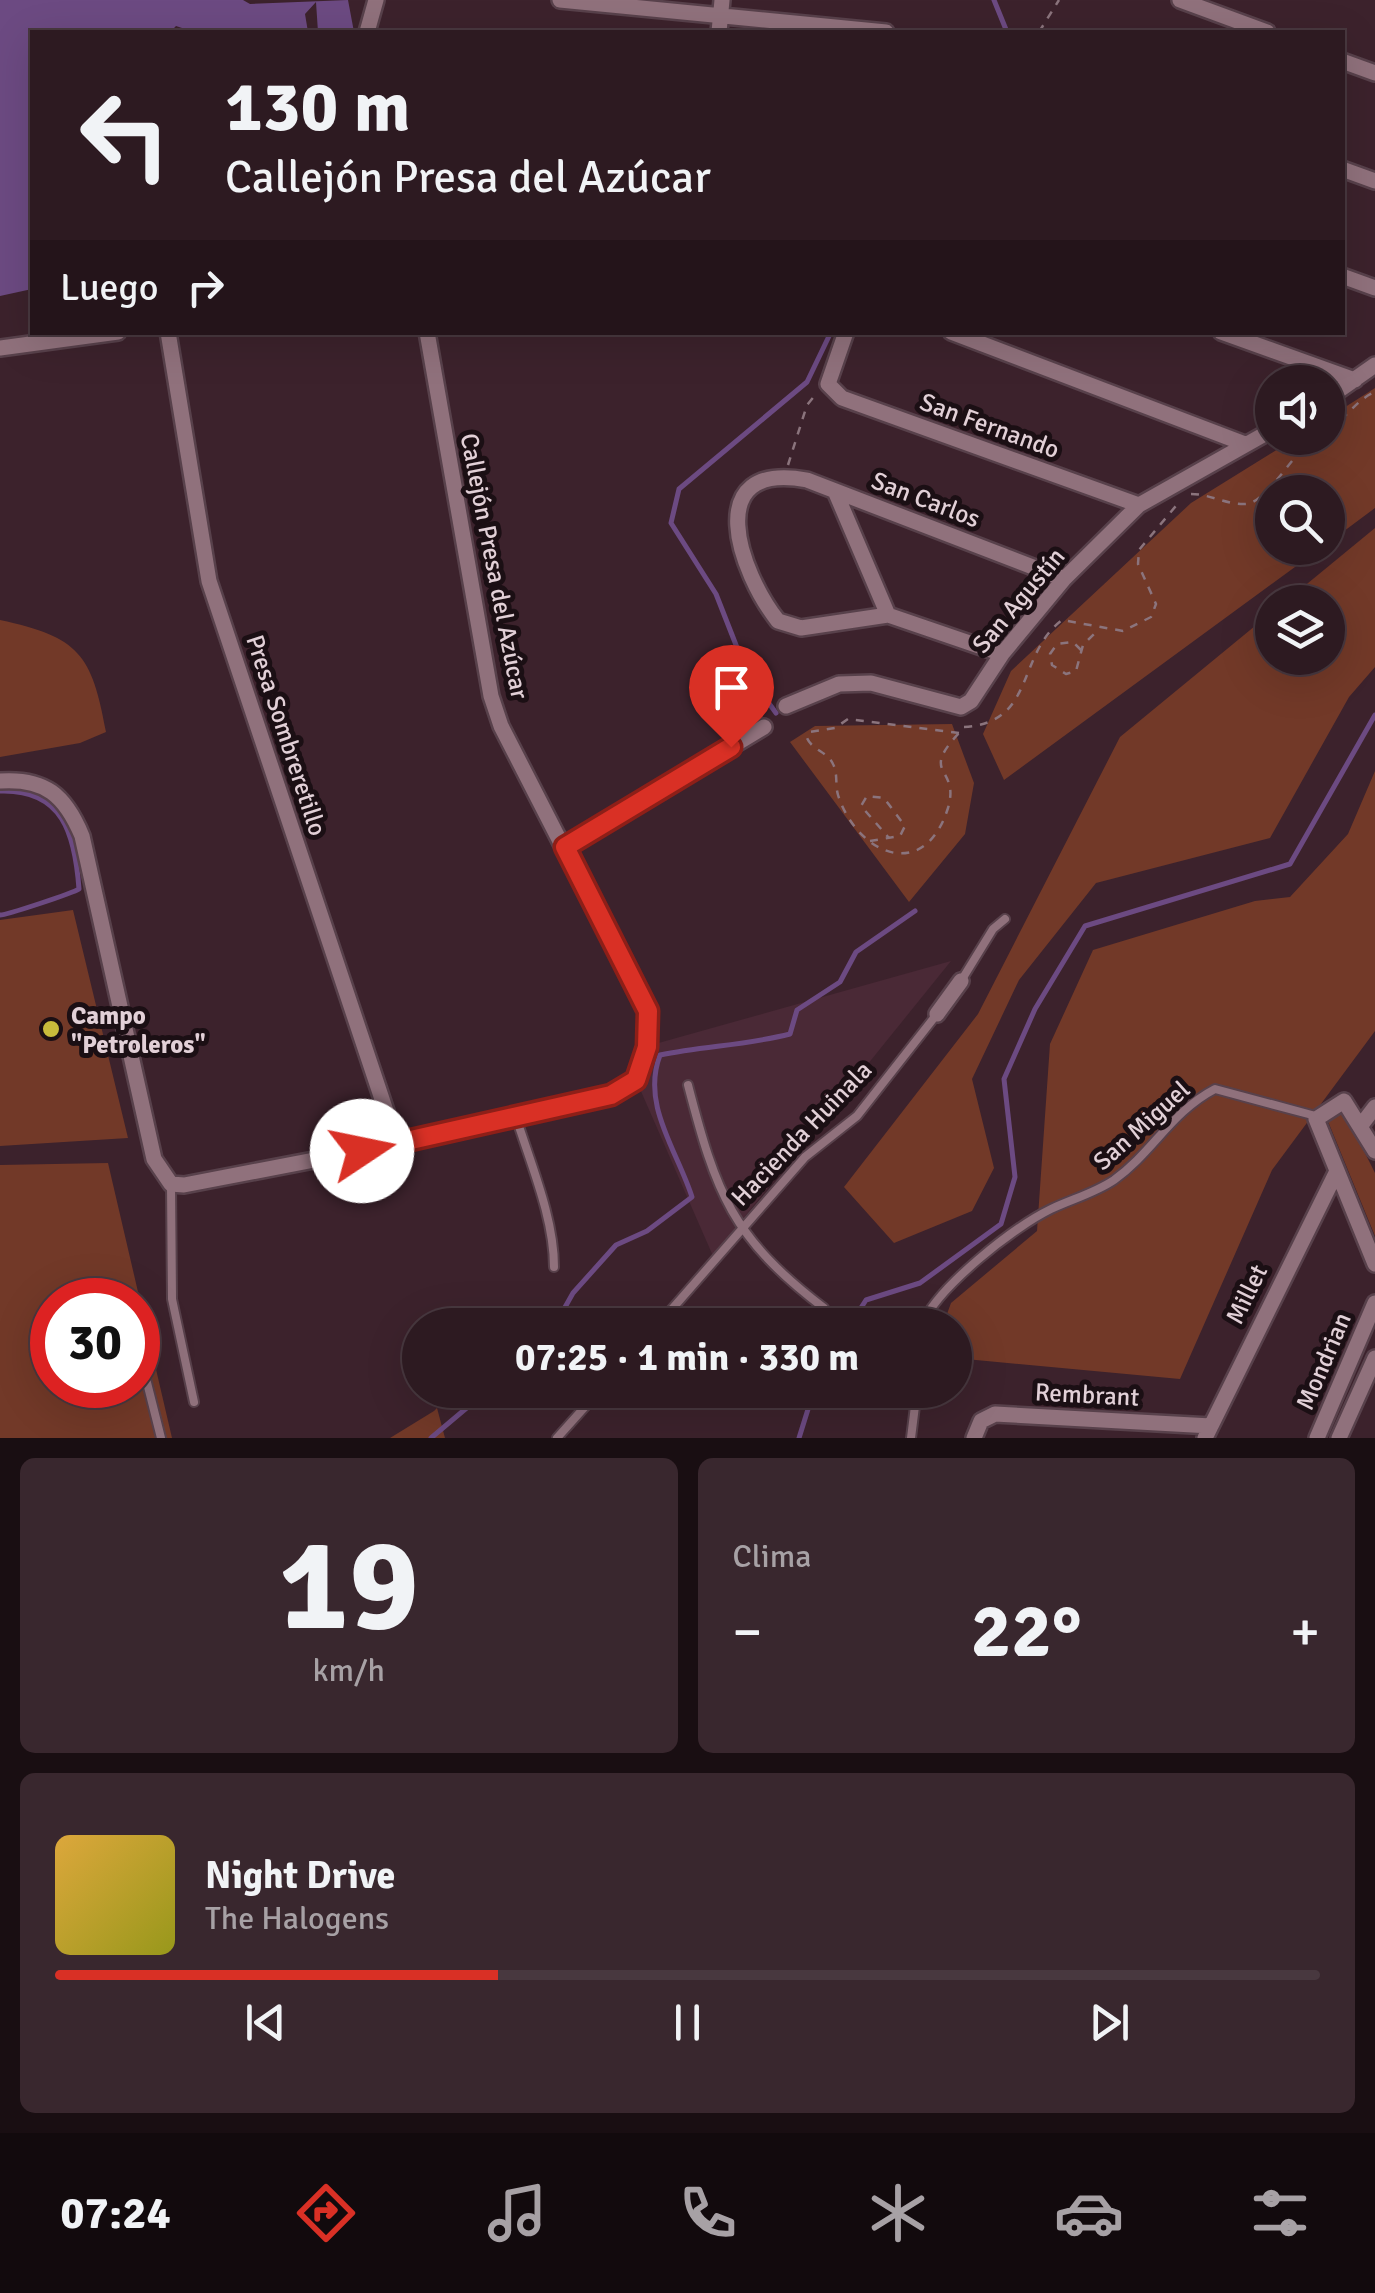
<!DOCTYPE html>
<html lang="es">
<head>
<meta charset="utf-8">
<style>
  :root { --surface:#2d1a21; --page:#39272e; --text:#f1f3f6; --muted:#a7a1a5; --line:#48383f; --accent:#d93025 }
  body { margin:0; font-family:Signika,sans-serif; background:var(--page); color:var(--text); height:100vh; display:flex; flex-direction:column; font-size:38px; white-space:nowrap }
  * { box-sizing:border-box; margin:0 }
  p { font-size:32px; color:var(--muted) }
  .icon { flex:none; width:55px; height:55px; fill:none; stroke:currentColor; stroke-width:2; stroke-linecap:round; stroke-linejoin:round }
  .map { position:relative; height:1438px; overflow:hidden }
  .details { display:flex; flex-direction:column; gap:20px; padding:20px; background:#190e12; flex:1 }
  .details>* { flex:none }
  .banner { position:absolute; left:30px; top:30px; width:1315px; height:305px; border-radius:0px; box-shadow:0 10px 40px #0002,0 0 0 2px var(--line); background:#2d1a21; color:var(--text); overflow:hidden }
  .fabs { position:absolute; left:1255px; top:365px; display:grid; gap:20px }
  .fabs a { display:grid; place-items:center; width:90px; height:90px; border-radius:50%; background:var(--surface); box-shadow:0 10px 40px #0002,0 0 0 2px var(--line); font-size:50px }
  .speed { position:absolute; left:30px; top:1278px; display:flex; gap:20px; font-size:50px; font-weight:700; text-align:center }
  .speed>* { display:grid; place-content:center; width:130px; height:130px; border-radius:50%; background:var(--surface); box-shadow:0 10px 40px #0002,0 0 0 2px var(--line); line-height:1 }
  .speed .limit { border:15px solid #d22; background:#fff; color:#111 }
  .pin { position:absolute; display:grid; place-items:center; width:85px; height:85px; color:#fff; margin:-102px -42px; border-radius:50% 50% 50% 0; rotate:-45deg; box-shadow:0 0 10px #0007 }
  .pin .icon { rotate:45deg }
  .me { position:absolute; width:110px; margin:-55px; rotate:79deg; stroke-linejoin:round; filter:drop-shadow(0 0 8px #0008) }
  .turn { display:flex; align-items:center; gap:35px; height:210px; padding:0 30px; font-size:45px }
  .turn .icon { width:130px; height:130px; stroke-width:2.5 }
  .turn b { display:block; font-size:70px; line-height:85px }
  .then { display:flex; align-items:center; height:95px; padding:0 30px; background:#0003; gap:20px; font-size:38px }
  .big { font-size:75px; font-weight:700; line-height:1.1 }
  .details .card { flex:1; display:flex; flex-direction:column; justify-content:center; gap:15px; min-width:0; padding:0 35px; border-radius:15px; background:var(--page) }
  .details .dial { align-items:center; gap:0 }
  .dial b { font-size:130px; line-height:1 }
  .song { display:flex; align-items:center; gap:30px }
  .cover { width:120px; height:120px; border-radius:15px; background:linear-gradient(135deg,hsl(40 70% 55%),hsl(60 70% 35%)) }
  .played { height:10px; border-radius:5px; background:linear-gradient(90deg,var(--accent) 35%,var(--line) 35%) }
  .keys { display:flex; justify-content:space-around; direction:ltr }
  .heat { display:flex; justify-content:space-between; align-items:center; font-size:55px; direction:ltr }
  .details .tiles { flex:1; display:grid; gap:20px; grid-template-columns:1fr 1fr }
  .card:last-child { grid-column:span 2 }
  .trip { position:absolute; left:402px; top:1308px; width:570px; height:100px; border-radius:50px; background:var(--surface); box-shadow:0 10px 40px #0002,0 0 0 2px var(--line); font-weight:700; line-height:100px; text-align:center }
  .tabs { display:flex; height:160px; justify-content:space-around; align-items:center; background:#120a0d; color:var(--muted) }
  .tabs .icon { width:70px; height:70px }
  .tabs .selected { color:var(--accent) }
  .tabs b { font-size:45px; color:var(--text) }
  .map>svg:first-child { display:block }
  .built { fill:#4a2936 }
  .green { fill:#723928; fill-rule:evenodd }
  .water { fill:#6c4a82 }
  .lines { fill:none; stroke-linecap:round; stroke-linejoin:round }
  .stream { stroke:#6c4a82; stroke-width:5 }
  .lane-casing { stroke:#58414b; stroke-width:12 }
  .street-casing { stroke:#58414b; stroke-width:20 }
  .path { stroke:#8b747d; stroke-width:2.5; stroke-dasharray:8 8; stroke-linecap:butt }
  .lane { stroke:#90717c; stroke-width:8 }
  .street { stroke:#90717c; stroke-width:15 }
  .route-casing { stroke:#8d1f18; stroke-width:25 }
  .route { stroke:#d93025; stroke-width:18 }
  .poi-dot { fill:#c8bb3b; stroke:#1b0f14; stroke-width:4 }
  .labels { text-anchor:middle; stroke-width:10; stroke-linejoin:round; paint-order:stroke }
  .street-label { font-size:25px; fill:#e2d0d7; stroke:#1b0f14 }
  .poi-label { font-size:25px; font-weight:bold; fill:#e2d0d7; stroke:#1b0f14; text-anchor:start }
</style>
</head>
<body>
<div class="map">
<svg width="1375" height="1438" viewBox="0 0 1375 1438">
  <rect width="100%" height="100%" fill="#3c222c"/>
  <path class="built" d="M951 961 713 1256 640 1089 655 1044Z"/>
  <path class="green" d="M1375 388V508L1328 543V492H1272V548H1321L1004 780 983 734 1011 671 1191 503 1296 438H1328V418Z
    M1375 528V667L1349 697 1270 838 1096 883 1019 980 972 1079 994 1168 972 1211 894 1243 844 1187 978 1014 1120 737 1272 612V658H1328V602H1285Z
    M0 620C79 637 92 654 106 732L80 743 0 757Z
    M952 724 974 783 965 834 909 902 790 742 815 726Z
    M1375 771V1031L1272 1170 1180 1379 955 1358V1325H943L951 1303 1037 1231 1050 1044 1093 950 1255 901 1290 897 1348 834Z
    M73 910 128 1138 0 1146V920Z
    M1338 1109 1345 1113 1375 1173V1236L1327 1119Z
    M108 1163 172 1438H0V1165ZM52 1300H138V1385H52Z
    M437 1408 445 1438H390L434 1411Z"/>
  <path class="water" d="M0 0H243L250 4 348 0 354 32H318L316 2 305 14 308 32H194L176 26 170 32H32V289L0 296Z"/>
  <g class="lines">
    <path class="stream" d="M994 0 1007 32
      M776 713 747 673 716 594 671 523 679 489 807 382 831 332
      M0 791C63 789 75 834 79 889 73 893 7 915 0 915
      M555 1325 573 1293 616 1245 647 1231 692 1197C677 1150 641 1105 660 1055 704 1046 747 1045 790 1034L797 1010 840 982 856 952 915 911
      M850 1325 866 1300 920 1283 1001 1224 1015 1177 1004 1079 1035 1009 1085 926 1290 864 1375 715
      M431 1438 488 1390
      M799 1438 814 1390"/>
    <defs>
      <path id="lane" d="M961 981 993 929 1005 919
        M688 1085C716 1193 732 1238 824 1308
        M516 1117C531 1165 554 1218 554 1267
        M171 1184 172 1299 194 1402
        M658 1325 805 1157 857 1116 937 1014
        M922 1325C937 1287 1014 1227 1051 1209 1072 1199 1095 1193 1114 1180 1153 1152 1171 1112 1215 1089L1312 1115
        M138 1347 161 1438
        M557 1438 600 1390
        M911 1438 917 1390"/>
      <path id="street" d="M560 0 886 32
        M1180 0 1267 32
        M367 32 376 0
        M719 32 722 0
        M1342 61 1375 73
        M1342 169 1375 181
        M1342 276 1375 288
        M168 332 209 581 397 1144
        M846 332 828 384 842 398 1139 505
        M951 332 1245 444
        M1221 332 1355 380
        M0 348 118 332
        M1328 398 1375 365
        M835 491 888 615
        M1002 654 888 615 801 628 778 621C740 573 699 460 807 480L1064 579
        M786 706 839 684 871 683 961 707 971 701 1002 654 1064 579 1139 505 1272 430
        M0 781C45 778 65 795 82 836L154 1159 171 1184 184 1185 397 1144 611 1095 636 1080 647 1047V1011L501 726 491 696 427 332
        M565 847 764 727
        M937 1014 961 981
        M1362 1124 1375 1107
        M1375 1151 1344 1101 1316 1119 1375 1264
        M974 1438 981 1421 995 1414 1211 1426
        M1205 1438 1336 1173
        M1317 1438 1375 1303
        M1339 1438 1375 1358"/>
    </defs>
    <use href="#lane" class="lane-casing"/>
    <use href="#street" class="street-casing"/>
    <path class="path" d="M1039 32 1059 0
      M1328 429C1346 419 1357 399 1375 392
      M788 465 807 405 816 394
      M1191 494C1210 494 1227 505 1246 504 1264 504 1296 452 1312 438
      M1081 650 1073 642 1057 644 1050 654 1052 665 1066 674 1076 671 1083 645 1099 629
      M964 727C1036 723 1016 655 1062 620L1123 631 1151 617 1156 604 1138 564 1139 550 1180 501
      M959 733 848 719 835 728 810 732 807 738C812 750 828 752 833 764 838 773 835 785 838 795 857 854 924 884 948 808 961 764 915 777 964 728
      M870 841 900 836 905 826 884 798 867 796 861 806 889 838"/>
    <use href="#lane" class="lane"/>
    <use href="#street" class="street"/>
  </g>
  <g class="lines">
    <defs>
      <path id="route" d="M362 1151 611 1095 636 1080 647 1047 648 1011 565 847 731 747"/>
    </defs>
    <use href="#route" class="route-casing"/>
    <use href="#route" class="route"/>
  </g>
  <circle class="poi-dot" cx="51" cy="1029" r="10"/>
  <g class="labels">
    <g class="street-label">
      <text transform="translate(990 425) rotate(20)" y="9">San Fernando</text>
      <text transform="translate(926 499) rotate(21)" y="9">San Carlos</text>
      <text transform="translate(495 566) rotate(79)" y="9">Callejón Presa del Azúcar</text>
      <text transform="translate(1018 600) rotate(-50)" y="9">San Agustín</text>
      <text transform="translate(287 735) rotate(72)" y="9">Presa Sombreretillo</text>
      <text transform="translate(1141 1125) rotate(-42)" y="9">San Miguel</text>
      <text transform="translate(801 1133) rotate(-46)" y="9">Hacienda Huinala</text>
      <text transform="translate(1246 1294) rotate(-64)" y="9">Millet</text>
      <text transform="translate(1323 1361) rotate(-67)" y="9">Mondrian</text>
      <text transform="translate(1087 1394) rotate(3)" y="9">Rembrant</text>
    </g>
    <g class="poi-label">
      <text x="71" y="1024">Campo<tspan x="71" dy="29">"Petroleros"</tspan></text>
    </g>
  </g>
</svg>
<div class="fabs">
<a><svg class="icon" aria-label="sound" viewBox="0 0 24 24"><path d="M4 9h4l5-4v14l-5-4H4zM17 9q2 3 0 6"/></svg></a>
<a><svg class="icon" aria-label="search" viewBox="0 0 24 24"><circle cx="10" cy="10" r="6"/><path d="M15 15l6 6"/></svg></a>
<a><svg class="icon" aria-label="layers" viewBox="0 0 24 24"><path d="M12 4l9 5-9 5-9-5zM3 14l9 5 9-5"/></svg></a>
</div>
<div class="speed"><div class="limit">30</div></div>
<div class="pin" style="left:731px;top:747px;background:#d93025"><svg class="icon" aria-label="arrive" viewBox="0 0 24 24"><path d="M6 21V4h12l-3 4 3 4H6"/></svg></div>
<svg class="me" style="left:362px;top:1151px" viewBox="-20 -20 40 40"><circle r="19" fill="#fff"/><path d="M0-13L10 11 0 6-10 11z" fill="#d93025"/></svg>
<div class="trip">07:25 · 1 min · 330 m</div>
<div class="banner">
<div class="turn"><svg class="icon" aria-label="left" viewBox="0 0 24 24"><path d="M17 20v-9H6M10 6l-5 5 5 5"/></svg><div><b>130 m</b>Callejón Presa del Azúcar</div></div>
<div class="then">Luego<svg class="icon" aria-label="right" viewBox="0 0 24 24"><path d="M7 20v-9h11M14 6l5 5-5 5"/></svg></div>
</div>
</div>
<section class="details">
<div class="tiles">
<div class="card dial"><b>19</b><p>km/h</p></div>
<div class="card"><p>Clima</p>
<div class="heat"><a>−</a><b class="big">22°</b><a>+</a></div>
</div>
<div class="card">
<div class="song"><i class="cover"></i><div><b>Night Drive</b><p>The Halogens</p></div></div>
<div class="played"></div>
<div class="keys"><svg class="icon" aria-label="previous" viewBox="0 0 24 24"><path d="M18 5L8 12l10 7zM5 5v14"/></svg><svg class="icon" aria-label="pause" viewBox="0 0 24 24"><path d="M8 5v14M16 5v14"/></svg><svg class="icon" aria-label="next" viewBox="0 0 24 24"><path d="M6 5l10 7-10 7zM19 5v14"/></svg></div>
</div>
</div>
</section>
<nav class="tabs">
<b>07:24</b>
<svg class="icon selected" aria-label="directions" viewBox="0 0 24 24"><path d="M12 3l9 9-9 9-9-9zM9 14v-3h6M13 9l2 2-2 2"/></svg>
<svg class="icon" aria-label="music" viewBox="0 0 24 24"><path d="M9 18V5l10-2v13"/><circle cx="6" cy="18" r="3"/><circle cx="16" cy="16" r="3"/></svg>
<svg class="icon" aria-label="phone" viewBox="0 0 24 24"><path d="M5 4h4l2 5-3 2q2 4 5 5l2-3 5 2v4C11 20 4 13 5 4z"/></svg>
<svg class="icon" aria-label="climate" viewBox="0 0 24 24"><path d="M12 3v18M4 7l16 10M4 17L20 7"/></svg>
<svg class="icon" aria-label="car" viewBox="0 0 24 24"><path d="M5 17H2v-5l4-1 3-4h7l3 4 3 1v5h-3M9 17h6M6 11h13"/><circle cx="7" cy="17" r="2"/><circle cx="17" cy="17" r="2"/></svg>
<svg class="icon" aria-label="filters" viewBox="0 0 24 24"><path d="M4 7h16M4 17h16"/><circle cx="9" cy="7" r="2"/><circle cx="15" cy="17" r="2"/></svg>
</nav>
</body>
</html>
